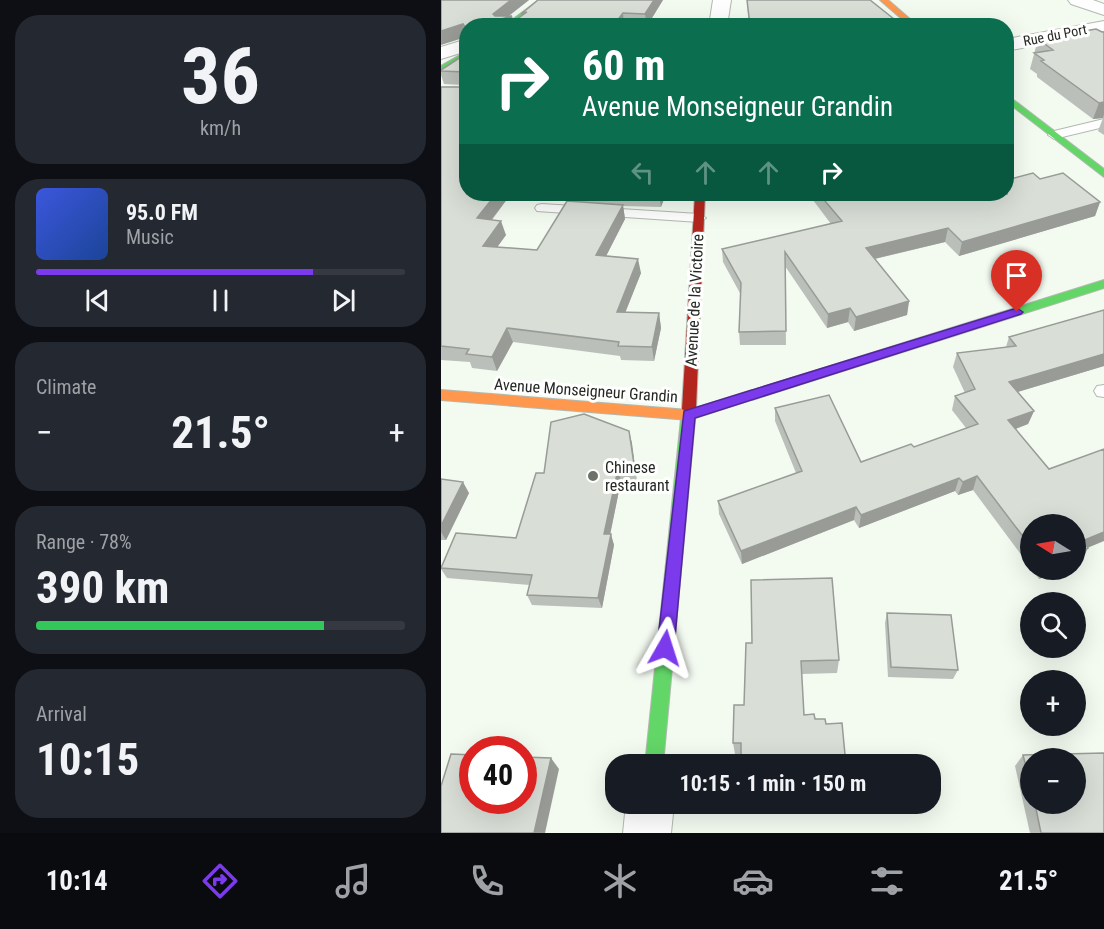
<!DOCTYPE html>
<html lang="en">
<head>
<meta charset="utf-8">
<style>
  :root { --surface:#171b24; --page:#242831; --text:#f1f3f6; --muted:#9ea1a6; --line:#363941; --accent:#7c3aed }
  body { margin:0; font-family:"Roboto Condensed",sans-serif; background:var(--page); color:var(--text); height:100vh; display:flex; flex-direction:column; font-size:22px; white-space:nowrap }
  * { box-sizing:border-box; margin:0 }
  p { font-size:20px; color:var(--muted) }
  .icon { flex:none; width:33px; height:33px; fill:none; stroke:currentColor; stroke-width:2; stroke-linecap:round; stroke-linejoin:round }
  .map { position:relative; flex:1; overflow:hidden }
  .sheet { display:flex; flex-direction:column; gap:15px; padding:15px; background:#0d0f14; width:441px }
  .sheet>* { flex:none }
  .top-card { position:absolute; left:18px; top:18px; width:555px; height:183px; border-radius:24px; box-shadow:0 6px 24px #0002; background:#0b6e4f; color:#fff; overflow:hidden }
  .needle { width:39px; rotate:281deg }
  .controls { position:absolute; left:579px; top:514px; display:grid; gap:12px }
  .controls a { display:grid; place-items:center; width:66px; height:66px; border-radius:50%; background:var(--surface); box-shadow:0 6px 24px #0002; font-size:30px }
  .speed { position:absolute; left:18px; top:736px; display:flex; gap:12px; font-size:30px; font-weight:700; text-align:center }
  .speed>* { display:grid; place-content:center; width:78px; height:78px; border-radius:50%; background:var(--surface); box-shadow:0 6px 24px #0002; line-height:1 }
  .speed .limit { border:9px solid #d22; background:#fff; color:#111 }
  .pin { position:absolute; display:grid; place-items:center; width:51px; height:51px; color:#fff; margin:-62px -26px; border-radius:50% 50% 50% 0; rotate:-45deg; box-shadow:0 0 6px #0007 }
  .pin .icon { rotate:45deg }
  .me { position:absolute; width:66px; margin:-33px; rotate:6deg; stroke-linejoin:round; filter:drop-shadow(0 0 4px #0008) }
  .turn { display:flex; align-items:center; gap:21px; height:126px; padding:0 24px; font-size:27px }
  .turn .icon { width:78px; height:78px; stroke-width:2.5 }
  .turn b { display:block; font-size:42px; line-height:51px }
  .lanes { display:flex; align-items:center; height:57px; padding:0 24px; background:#0003; justify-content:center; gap:30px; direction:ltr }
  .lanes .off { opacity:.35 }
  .big { font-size:45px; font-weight:700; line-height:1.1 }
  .sheet .tile { flex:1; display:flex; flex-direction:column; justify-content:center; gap:9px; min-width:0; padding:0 21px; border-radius:24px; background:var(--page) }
  .sheet .dial { align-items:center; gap:0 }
  .dial b { font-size:78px; line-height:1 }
  .song { display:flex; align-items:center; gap:18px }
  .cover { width:72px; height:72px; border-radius:9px; background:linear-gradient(135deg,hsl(230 70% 55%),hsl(220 70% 35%)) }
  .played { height:6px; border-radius:3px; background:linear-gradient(90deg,var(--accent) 75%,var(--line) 75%) }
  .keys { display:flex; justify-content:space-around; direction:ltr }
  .heat { display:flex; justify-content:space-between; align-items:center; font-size:33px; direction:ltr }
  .charge { height:9px; border-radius:4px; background:linear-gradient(90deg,#34c759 78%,var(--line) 0) }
  .trip { position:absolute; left:164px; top:754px; width:336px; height:60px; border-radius:24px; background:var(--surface); box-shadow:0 6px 24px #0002; font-weight:700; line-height:60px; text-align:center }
  .tab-bar { display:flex; height:96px; justify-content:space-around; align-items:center; background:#090b0e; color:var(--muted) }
  .tab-bar .icon { width:42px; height:42px }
  .tab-bar .on { color:var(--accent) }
  .tab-bar b { font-size:27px; color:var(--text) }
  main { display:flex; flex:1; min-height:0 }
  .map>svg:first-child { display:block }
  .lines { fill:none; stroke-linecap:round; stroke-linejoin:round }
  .lane-casing { stroke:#b3b9b1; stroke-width:2 }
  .street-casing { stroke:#b3b9b1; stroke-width:2 }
  .fast-casing { stroke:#b3b9b1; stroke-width:2 }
  .slow-casing { stroke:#b3b9b1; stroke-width:2 }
  .jam-casing { stroke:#b3b9b1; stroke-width:2 }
  .lane { fill:#fdfefd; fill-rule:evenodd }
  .street { fill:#fdfefd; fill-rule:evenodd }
  .fast { fill:#63d668; fill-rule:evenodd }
  .slow { fill:#ff974d; fill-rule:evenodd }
  .jam { fill:#b3261e; fill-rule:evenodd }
  .wall { fill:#bbbfb9; fill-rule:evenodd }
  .shaded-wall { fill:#989b96 }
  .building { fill:#d9ded7; stroke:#989b96; stroke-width:1.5 }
  .route { fill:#7c3aed; stroke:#51269a; stroke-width:1.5 }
  .poi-dot { fill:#6c726a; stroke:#fff; stroke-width:2 }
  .labels { text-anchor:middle; stroke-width:6; stroke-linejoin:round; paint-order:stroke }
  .far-street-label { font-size:14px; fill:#242822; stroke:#fff }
  .street-label { font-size:16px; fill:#242822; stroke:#fff }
  .poi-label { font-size:16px; fill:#242822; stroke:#fff; text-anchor:start }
</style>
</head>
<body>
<main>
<section class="sheet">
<div class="tile dial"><b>36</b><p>km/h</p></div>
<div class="tile">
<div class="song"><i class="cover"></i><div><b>95.0 FM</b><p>Music</p></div></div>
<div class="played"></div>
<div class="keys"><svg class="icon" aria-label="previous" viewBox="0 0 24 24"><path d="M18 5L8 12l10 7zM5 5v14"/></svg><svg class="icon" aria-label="pause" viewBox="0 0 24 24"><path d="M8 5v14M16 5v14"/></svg><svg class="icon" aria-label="next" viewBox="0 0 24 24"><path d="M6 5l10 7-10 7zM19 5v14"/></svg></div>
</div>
<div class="tile"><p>Climate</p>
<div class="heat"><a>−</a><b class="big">21.5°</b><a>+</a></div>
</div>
<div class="tile"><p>Range · 78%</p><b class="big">390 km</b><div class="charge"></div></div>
<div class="tile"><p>Arrival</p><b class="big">10:15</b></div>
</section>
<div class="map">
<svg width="663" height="833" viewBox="0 0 663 833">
  <rect width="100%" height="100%" fill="#f3faf0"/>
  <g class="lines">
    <defs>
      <path id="lane" d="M663 119V127L613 139 607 135 609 132Z
        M101 204 258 214 265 218 258 222 96 211 94 208 96 205Z
        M663 385V397L656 396 653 391 656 386Z"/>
      <path id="street" d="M272 0H290L286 26H268Z
        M627 0H652L663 4V15L630 4Z
        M663 21V31L566 51V39Z
        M26 39V51L0 59V47Z
        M185 804H233L230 833H182Z"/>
      <path id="fast" d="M98 0H107L72 26H63Z
        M26 51V57L0 71V66Z
        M566 95 663 169V177L566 102Z
        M663 280V288L311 400 304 395 306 392Z
        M248 404 255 409 222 765H204L241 409Z"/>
      <path id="slow" d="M439 0H447L477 26H469Z
        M0 390 248 410 311 390 318 395 316 398 248 420 0 400Z"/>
      <path id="jam" d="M254 194H264L255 409 248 414 241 409Z"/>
    </defs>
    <use href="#lane" class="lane-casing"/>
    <use href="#street" class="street-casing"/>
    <use href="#fast" class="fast-casing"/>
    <use href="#slow" class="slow-casing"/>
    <use href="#jam" class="jam-casing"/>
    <use href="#lane" class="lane"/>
    <use href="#street" class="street"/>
    <use href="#fast" class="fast"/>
    <use href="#slow" class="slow"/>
    <use href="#jam" class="jam"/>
  </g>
  <path class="wall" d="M0 0H88L68 16 73 21 80 16V14L97 0H222L206 26H26L25 37Z
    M306 0H429L453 19V26H308Z
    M663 32V135L657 131 662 118 652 119 596 77V74L589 69 597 39Z
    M26 53V194H70L51 220 65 235 56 247 96 250 136 202 134 194H225L220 207 182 206 184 219 165 256 200 273 184 312 218 313 220 328 213 361 180 360 179 356 72 342 56 371 31 368 29 362 0 360V87H23V85L3 84 0 75V70Z
    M599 179 659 202 654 216 518 256 504 242 434 259 468 301 466 315 413 331 407 322 386 328 344 266 345 345H299L298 332 300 295 282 262 281 249 390 224 372 200V194H566Z
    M663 310V366L576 392 593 411 587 424 574 429 647 548 640 561 590 525V568L532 490 517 495 514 491 418 528 413 520 301 564 278 514 277 501 355 473 334 421V408L420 462 473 447 525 428 511 410 514 396 524 393 512 367 516 353 565 347 568 337Z
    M188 431 196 482 180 481 169 534 173 545 161 608 91 605 86 595 89 585 6 578 0 569V566L75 538 103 473Z
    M0 479 28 493 5 540H0Z
    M591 570H618L598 579Z
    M446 613 517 670 512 679 447 677 444 623Z
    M305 643 398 660 396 673 361 674 300 754H294L292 743 303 705Z
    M663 753V833H589L574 766 582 755ZM590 759H634V804H590Z"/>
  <path class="shaded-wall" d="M70 0H88L66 17 71 16 74 26H35Z
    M213 0H222L206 26 204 14Z
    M182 13 183 26H172Z
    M453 19V26H431V23Z
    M22 24 25 37 0 45V31Z
    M663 102V114L662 118 652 119 658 103Z
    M55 194H70L41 232 36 218Z
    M218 194H225L220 207Z
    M659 202 654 216 518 256 521 242Z
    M182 205 184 219 158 270 155 255Z
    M60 221 65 235 47 260 42 246Z
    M507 228 504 242 424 261 425 248Z
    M197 259 200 273 179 326 176 312Z
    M468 301 466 315 413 331 415 317Z
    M409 308 407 322 386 328 387 314Z
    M218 313 220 328 213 361 211 347Z
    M66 328 72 342 56 371 51 357Z
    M663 354V366L563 396 568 382Z
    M593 411 587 424 562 434 567 420Z
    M188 431 191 443 196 482 194 471Z
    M177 469 180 481 167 545 163 534Z
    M536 476 532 490 517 495 522 482Z
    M518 478 514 491 418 528 420 515Z
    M22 482 28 493 5 540 0 532V526Z
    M415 507 413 520 301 564 300 551Z
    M663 532V541L634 553 641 541Z
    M170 534 173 545 161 608 157 598Z
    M647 548 640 561 634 563V554Z
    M603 570H618L598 579Z
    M110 758 118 769 104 833H93Z"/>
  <path class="building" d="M0 0H70L52 14 54 16H71L35 26H26V28H25L22 24 0 31Z
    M97 0H213L204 14 182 13 172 26H66L86 12 80 14Z
    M306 0H429L453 19 431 23 434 26H309Z
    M655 29 661 32H663V102L658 103 600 61 603 60 593 53 612 50 597 39Z
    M26 53V194H55L36 218 60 221 42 246 96 250 126 201 182 205 155 255 197 259 176 312 218 313 211 347 177 346 178 342 66 328 51 357 25 354 28 349 0 346V87H23L24 72 0 71V70Z
    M592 173 599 179 622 173 659 202 521 242 507 228 425 248 468 301 415 317 409 308 387 314 344 252 345 331 298 332 300 283 281 249 401 221 378 194H566V180Z
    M663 310V354L568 382 593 411 567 420 608 469 663 449V532L641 541 647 548 634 554V525H590V547L536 476 522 482 518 478 420 515 415 507 300 551 277 501 361 471 334 408 388 395 420 462 470 444 473 447 537 424 514 396 534 389 516 353 575 346 568 337Z
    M143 414 188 431 194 471 177 469 163 534H170L157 598 86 595 91 575 0 568 15 533 75 538 95 473H103L110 422Z
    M0 479 22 482 0 526Z
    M391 578 398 660 360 661 363 715 373 714 374 719H384L385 724 401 723 405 765H300V743H292L293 705H303L305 643H311L310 580Z
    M446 613 510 615 517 670 450 667Z
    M663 753V833H600L594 804H634V759H590V786L582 755Z
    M10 754 32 755V801H82V757L110 758 93 833H0V786Z"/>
  <path class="route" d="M576 308 582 312 580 314 254 418 233 648 231 654 224 656 218 654 216 648 243 411Z"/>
  <circle class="poi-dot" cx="152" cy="476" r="6"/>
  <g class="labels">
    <g class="far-street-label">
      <text transform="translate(614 35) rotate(-11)" y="5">Rue du Port</text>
    </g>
    <g class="street-label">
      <text transform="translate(253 300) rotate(-87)" y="6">Avenue de la Victoire</text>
      <text transform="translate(145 390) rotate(4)" y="6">Avenue Monseigneur Grandin</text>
    </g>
    <g class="poi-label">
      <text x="164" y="473">Chinese<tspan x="164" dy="18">restaurant</tspan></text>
    </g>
  </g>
</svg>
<div class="controls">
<a><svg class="needle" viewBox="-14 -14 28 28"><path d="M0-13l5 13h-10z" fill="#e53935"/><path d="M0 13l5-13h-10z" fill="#9ea1a6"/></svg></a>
<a><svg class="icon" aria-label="search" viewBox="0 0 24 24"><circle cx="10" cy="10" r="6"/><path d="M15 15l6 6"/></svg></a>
<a>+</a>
<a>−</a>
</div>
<div class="speed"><div class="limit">40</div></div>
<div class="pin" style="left:576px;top:312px;background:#d93025"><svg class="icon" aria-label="arrive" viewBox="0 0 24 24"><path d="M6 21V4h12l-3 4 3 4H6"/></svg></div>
<svg class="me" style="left:224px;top:648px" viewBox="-20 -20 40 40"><path d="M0-17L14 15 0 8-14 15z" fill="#7c3aed" stroke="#fff" stroke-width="4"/></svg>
<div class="trip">10:15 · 1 min · 150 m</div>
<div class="top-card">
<div class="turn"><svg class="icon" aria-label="right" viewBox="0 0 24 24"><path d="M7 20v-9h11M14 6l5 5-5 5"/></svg><div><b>60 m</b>Avenue Monseigneur Grandin</div></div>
<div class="lanes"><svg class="icon off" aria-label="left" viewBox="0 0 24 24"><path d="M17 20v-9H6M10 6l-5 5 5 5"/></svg><svg class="icon off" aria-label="ahead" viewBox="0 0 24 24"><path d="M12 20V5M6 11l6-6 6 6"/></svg><svg class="icon off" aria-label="ahead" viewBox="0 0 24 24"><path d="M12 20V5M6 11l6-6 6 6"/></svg><svg class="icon" aria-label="right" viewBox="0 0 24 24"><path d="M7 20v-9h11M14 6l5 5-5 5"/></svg></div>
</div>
</div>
</main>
<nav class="tab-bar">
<b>10:14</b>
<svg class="icon on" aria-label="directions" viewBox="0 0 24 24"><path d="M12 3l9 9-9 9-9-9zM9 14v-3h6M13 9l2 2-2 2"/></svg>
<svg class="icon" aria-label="music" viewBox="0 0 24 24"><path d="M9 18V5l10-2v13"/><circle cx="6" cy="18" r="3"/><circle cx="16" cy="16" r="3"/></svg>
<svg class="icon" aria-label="phone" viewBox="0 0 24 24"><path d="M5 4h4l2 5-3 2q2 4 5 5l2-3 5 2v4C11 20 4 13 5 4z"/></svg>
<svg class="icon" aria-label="climate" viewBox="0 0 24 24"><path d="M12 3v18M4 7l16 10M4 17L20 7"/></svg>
<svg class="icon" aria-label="car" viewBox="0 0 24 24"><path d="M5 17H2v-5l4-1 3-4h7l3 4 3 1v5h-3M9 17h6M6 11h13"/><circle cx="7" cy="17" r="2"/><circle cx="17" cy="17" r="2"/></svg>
<svg class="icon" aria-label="filters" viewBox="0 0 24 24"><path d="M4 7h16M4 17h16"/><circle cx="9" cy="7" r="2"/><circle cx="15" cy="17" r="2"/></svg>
<b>21.5°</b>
</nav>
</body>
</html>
